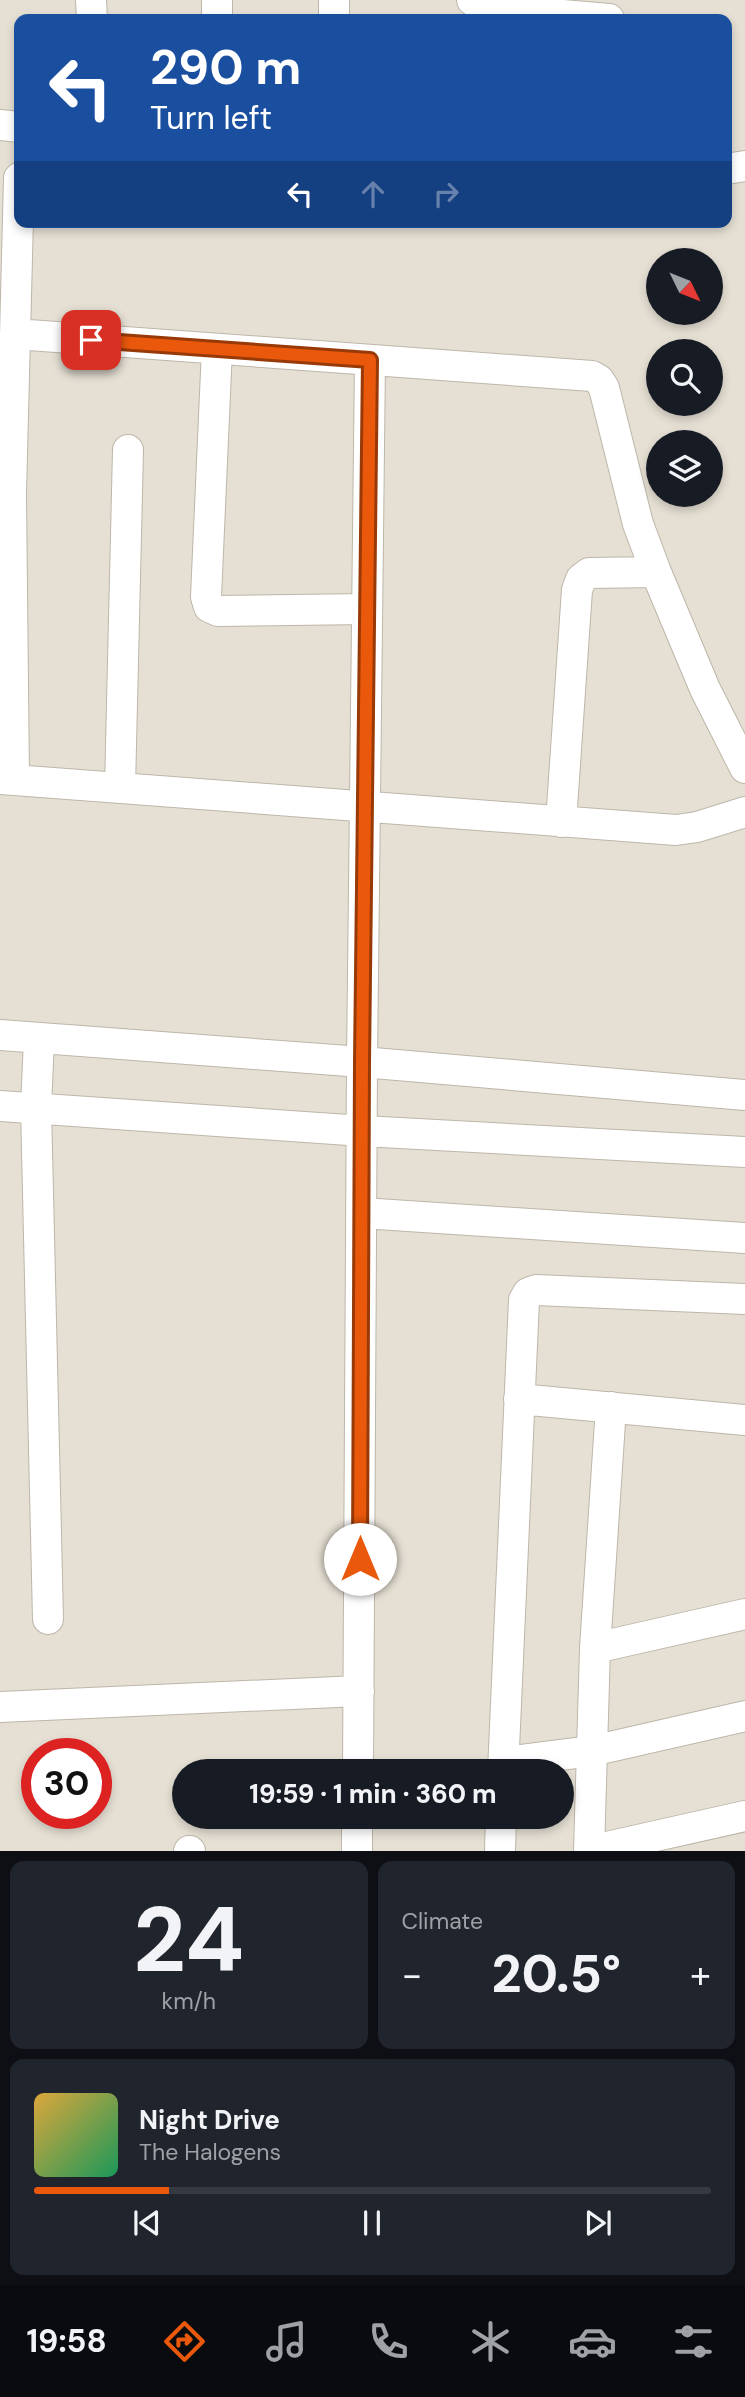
<!DOCTYPE html>
<html lang="en">
<head>
<meta charset="utf-8">
<style>
  :root { --surface:#171b24; --page:#20242c; --text:#f1f3f6; --muted:#9ea1a6; --line:#363941; --accent:#ea580c }
  body { margin:0; font-family:"DM Sans",sans-serif; background:var(--page); color:var(--text); height:100vh; display:flex; flex-direction:column; font-size:26px; white-space:nowrap }
  * { box-sizing:border-box; margin:0 }
  p { font-size:23px; color:var(--muted) }
  .icon { flex:none; width:38px; height:38px; fill:none; stroke:currentColor; stroke-width:2; stroke-linecap:round; stroke-linejoin:round }
  .map { position:relative; height:1851px; overflow:hidden }
  .sheet { display:flex; flex-direction:column; gap:10px; padding:10px; background:#0d0f14; flex:1 }
  .sheet>* { flex:none }
  .guide { position:absolute; left:14px; top:14px; width:718px; height:214px; border-radius:14px; box-shadow:0 4px 10px #0003; background:#1a4fa0; color:#fff; overflow:hidden }
  .needle { width:46px; rotate:133deg }
  .tools { position:absolute; left:646px; top:248px; display:grid; gap:14px }
  .tools a { display:grid; place-items:center; width:77px; height:77px; border-radius:50%; background:var(--surface); box-shadow:0 4px 10px #0003; font-size:35px }
  .speed { position:absolute; left:21px; top:1738px; display:flex; gap:14px; font-size:35px; font-weight:700; text-align:center }
  .speed>* { display:grid; place-content:center; width:91px; height:91px; border-radius:50%; background:var(--surface); box-shadow:0 4px 10px #0003; line-height:1 }
  .speed .limit { border:10px solid #d22; background:#fff; color:#111 }
  .pin { position:absolute; display:grid; place-items:center; width:60px; height:60px; color:#fff; margin:-30px; border-radius:14px; box-shadow:0 4px 10px #0006 }
  .me { position:absolute; width:77px; margin:-38px; rotate:0deg; stroke-linejoin:round; filter:drop-shadow(0 0 5px #0008) }
  .turn { display:flex; align-items:center; gap:24px; height:147px; padding:0 21px; font-size:32px }
  .turn .icon { width:91px; height:91px; stroke-width:2.5 }
  .turn b { display:block; font-size:49px; line-height:60px }
  .lanes { display:flex; align-items:center; height:66px; padding:0 21px; background:#0003; justify-content:center; gap:35px; direction:ltr }
  .lanes .off { opacity:.35 }
  .big { font-size:52px; font-weight:800; line-height:1.1 }
  .sheet .card { flex:1; display:flex; flex-direction:column; justify-content:center; gap:10px; min-width:0; padding:0 24px; border-radius:14px; background:var(--page) }
  .sheet .dial { align-items:center; gap:0 }
  .dial b { font-size:91px; line-height:1 }
  .song { display:flex; align-items:center; gap:21px }
  .cover { width:84px; height:84px; border-radius:10px; background:linear-gradient(135deg,hsl(40 70% 55%),hsl(150 70% 35%)) }
  .played { height:7px; border-radius:4px; background:linear-gradient(90deg,var(--accent) 20%,var(--line) 20%) }
  .keys { display:flex; justify-content:space-around; direction:ltr }
  .heat { display:flex; justify-content:space-between; align-items:center; font-size:38px; direction:ltr }
  .sheet .tiles { flex:1; display:grid; gap:10px; grid-template-columns:1fr 1fr }
  .card:last-child { grid-column:span 2 }
  .trip { position:absolute; left:172px; top:1759px; width:402px; height:70px; border-radius:35px; background:var(--surface); box-shadow:0 4px 10px #0003; font-weight:800; line-height:70px; text-align:center }
  .tabs { display:flex; height:112px; justify-content:space-around; align-items:center; background:#090b0e; color:var(--muted) }
  .tabs .icon { width:49px; height:49px }
  .tabs .active { color:var(--accent) }
  .tabs b { font-size:32px; color:var(--text) }
  .map>svg:first-child { display:block }
  .residential { fill:#e6e0d4; fill-rule:evenodd }
  .lines { fill:none; stroke-linecap:round; stroke-linejoin:round }
  .minor-casing { stroke:#bdb6a9; stroke-width:32 }
  .minor { stroke:#fff; stroke-width:30 }
  .route-casing { stroke:#983908; stroke-width:18 }
  .route { stroke:#ea580c; stroke-width:12 }
</style>
</head>
<body>
<div class="map">
<svg width="745" height="1851" viewBox="0 0 745 1851">
  <rect width="100%" height="100%" fill="#f2eee6"/>
  <path class="residential" d="M0 0H745V1851H0ZM19 19H726V222H19ZM658 261H710V313H658ZM658 352H710V404H658ZM658 443H710V495H658ZM37 1754H96V1813H37ZM184 1771H562V1816H184Z"/>
  <g class="lines">
    <defs>
      <path id="minor" d="M91 0 92 19
        M217 0V19
        M472 0 482 8 609 19
        M334 19V0
        M0 125 19 127
        M726 169 745 166
        M15 334 592 376 599 380 604 388 638 524 656 572 705 689 745 768
        M217 349 206 597 209 607 218 611 367 609
        M0 779 676 830 697 827 745 812
        M14 780 11 494 19 178
        M120 788 128 450
        M561 822 577 590 581 579 589 573 656 572
        M0 1035 362 1062 745 1095
        M39 1039 36 1108 48 1619
        M0 1106 363 1131 745 1152
        M362 1213 745 1238
        M519 1399 745 1420
        M611 1407 595 1648 589 1851 745 1816
        M595 1648 745 1614
        M0 1707 359 1691
        M504 1762 592 1751 745 1716
        M358 1771 362 1062 370 360
        M503 1771 524 1300 528 1293 536 1290 745 1299
        M189 1851H190
        M357 1851V1816
        M500 1851 501 1816"/>
    </defs>
    <use href="#minor" class="minor-casing"/>
    <use href="#minor" class="minor"/>
  </g>
  <g class="lines">
    <defs>
      <path id="route" d="M91 340 370 360 362 1062 360 1559"/>
    </defs>
    <use href="#route" class="route-casing"/>
    <use href="#route" class="route"/>
  </g>
</svg>
<div class="tools">
<a><svg class="needle" viewBox="-14 -14 28 28"><path d="M0-13l5 13h-10z" fill="#e53935"/><path d="M0 13l5-13h-10z" fill="#9ea1a6"/></svg></a>
<a><svg class="icon" aria-label="search" viewBox="0 0 24 24"><circle cx="10" cy="10" r="6"/><path d="M15 15l6 6"/></svg></a>
<a><svg class="icon" aria-label="layers" viewBox="0 0 24 24"><path d="M12 4l9 5-9 5-9-5zM3 14l9 5 9-5"/></svg></a>
</div>
<div class="speed"><div class="limit">30</div></div>
<div class="pin" style="left:91px;top:340px;background:#d93025"><svg class="icon" aria-label="arrive" viewBox="0 0 24 24"><path d="M6 21V4h12l-3 4 3 4H6"/></svg></div>
<svg class="me" style="left:360px;top:1559px" viewBox="-20 -20 40 40"><circle r="19" fill="#fff"/><path d="M0-13L10 11 0 6-10 11z" fill="#ea580c"/></svg>
<div class="trip">19:59 · 1 min · 360 m</div>
<div class="guide">
<div class="turn"><svg class="icon" aria-label="left" viewBox="0 0 24 24"><path d="M17 20v-9H6M10 6l-5 5 5 5"/></svg><div><b>290 m</b>Turn left</div></div>
<div class="lanes"><svg class="icon" aria-label="left" viewBox="0 0 24 24"><path d="M17 20v-9H6M10 6l-5 5 5 5"/></svg><svg class="icon off" aria-label="ahead" viewBox="0 0 24 24"><path d="M12 20V5M6 11l6-6 6 6"/></svg><svg class="icon off" aria-label="right" viewBox="0 0 24 24"><path d="M7 20v-9h11M14 6l5 5-5 5"/></svg></div>
</div>
</div>
<section class="sheet">
<div class="tiles">
<div class="card dial"><b>24</b><p>km/h</p></div>
<div class="card"><p>Climate</p>
<div class="heat"><a>−</a><b class="big">20.5°</b><a>+</a></div>
</div>
<div class="card">
<div class="song"><i class="cover"></i><div><b>Night Drive</b><p>The Halogens</p></div></div>
<div class="played"></div>
<div class="keys"><svg class="icon" aria-label="previous" viewBox="0 0 24 24"><path d="M18 5L8 12l10 7zM5 5v14"/></svg><svg class="icon" aria-label="pause" viewBox="0 0 24 24"><path d="M8 5v14M16 5v14"/></svg><svg class="icon" aria-label="next" viewBox="0 0 24 24"><path d="M6 5l10 7-10 7zM19 5v14"/></svg></div>
</div>
</div>
</section>
<nav class="tabs">
<b>19:58</b>
<svg class="icon active" aria-label="directions" viewBox="0 0 24 24"><path d="M12 3l9 9-9 9-9-9zM9 14v-3h6M13 9l2 2-2 2"/></svg>
<svg class="icon" aria-label="music" viewBox="0 0 24 24"><path d="M9 18V5l10-2v13"/><circle cx="6" cy="18" r="3"/><circle cx="16" cy="16" r="3"/></svg>
<svg class="icon" aria-label="phone" viewBox="0 0 24 24"><path d="M5 4h4l2 5-3 2q2 4 5 5l2-3 5 2v4C11 20 4 13 5 4z"/></svg>
<svg class="icon" aria-label="climate" viewBox="0 0 24 24"><path d="M12 3v18M4 7l16 10M4 17L20 7"/></svg>
<svg class="icon" aria-label="car" viewBox="0 0 24 24"><path d="M5 17H2v-5l4-1 3-4h7l3 4 3 1v5h-3M9 17h6M6 11h13"/><circle cx="7" cy="17" r="2"/><circle cx="17" cy="17" r="2"/></svg>
<svg class="icon" aria-label="filters" viewBox="0 0 24 24"><path d="M4 7h16M4 17h16"/><circle cx="9" cy="7" r="2"/><circle cx="15" cy="17" r="2"/></svg>
</nav>
</body>
</html>
